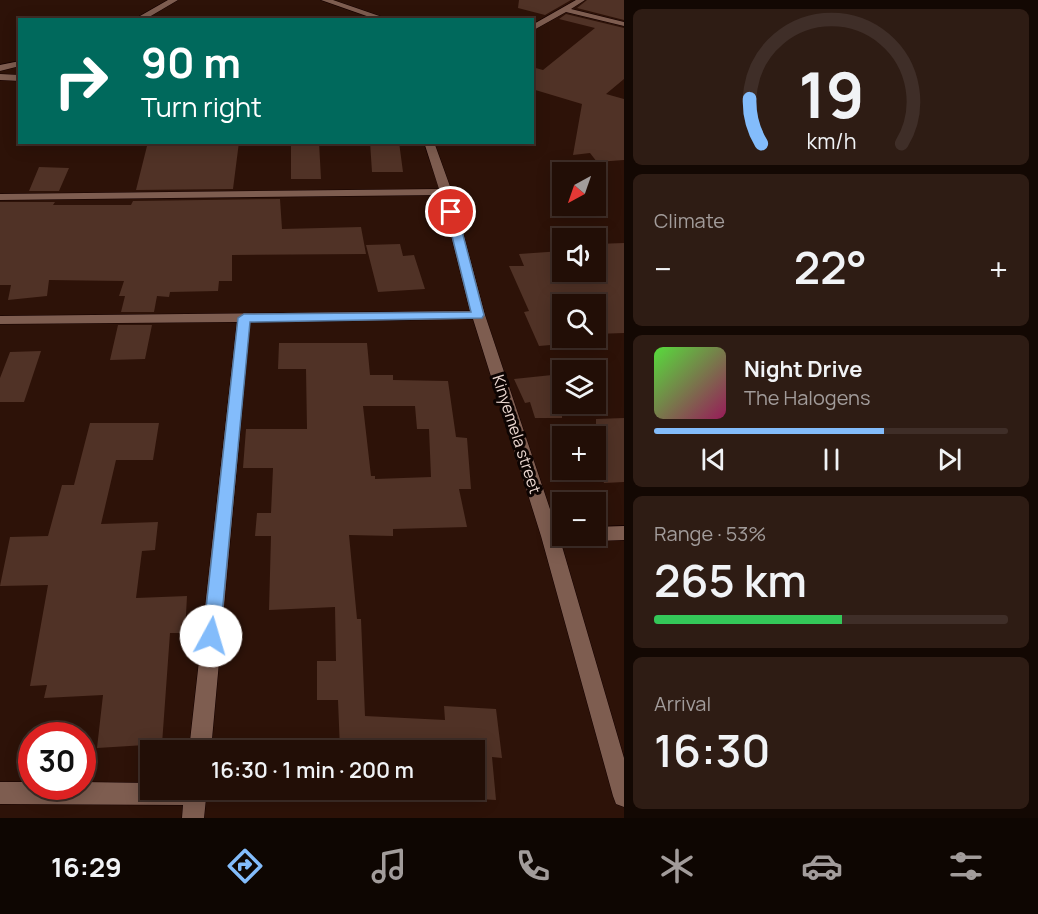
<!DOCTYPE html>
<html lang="en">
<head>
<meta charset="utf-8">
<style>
  :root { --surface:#220e06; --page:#2e1c14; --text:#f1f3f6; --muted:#a29c9b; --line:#3f2e28; --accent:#83bcfb }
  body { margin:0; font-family:Manrope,sans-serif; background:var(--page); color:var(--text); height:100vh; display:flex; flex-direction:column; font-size:22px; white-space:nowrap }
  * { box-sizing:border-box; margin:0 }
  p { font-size:20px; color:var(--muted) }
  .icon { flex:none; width:33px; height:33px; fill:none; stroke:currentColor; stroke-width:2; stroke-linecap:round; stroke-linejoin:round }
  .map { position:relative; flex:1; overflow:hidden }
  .panel { display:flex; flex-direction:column; gap:9px; padding:9px; background:#130803; width:414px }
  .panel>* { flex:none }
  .banner { position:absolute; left:18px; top:18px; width:516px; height:126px; border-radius:0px; box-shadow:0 3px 15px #0003,0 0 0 2px var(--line); background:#00695c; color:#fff; overflow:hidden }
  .needle { width:39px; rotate:220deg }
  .tools { position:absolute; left:552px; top:162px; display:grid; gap:12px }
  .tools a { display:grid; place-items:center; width:54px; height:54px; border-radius:0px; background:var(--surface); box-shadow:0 3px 15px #0003,0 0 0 2px var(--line); font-size:30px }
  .speed { position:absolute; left:18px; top:722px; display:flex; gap:12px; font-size:30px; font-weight:700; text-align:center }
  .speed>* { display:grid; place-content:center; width:78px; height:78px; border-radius:50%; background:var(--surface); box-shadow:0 3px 15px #0003,0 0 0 2px var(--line); line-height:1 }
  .speed .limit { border:9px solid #d22; background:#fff; color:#111 }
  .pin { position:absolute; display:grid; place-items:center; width:51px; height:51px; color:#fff; margin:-26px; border:3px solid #fff; border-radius:50%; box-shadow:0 2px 6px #0007 }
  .me { position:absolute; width:66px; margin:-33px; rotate:6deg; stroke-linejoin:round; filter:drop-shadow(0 0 4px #0008) }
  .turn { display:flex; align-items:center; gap:21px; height:126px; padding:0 24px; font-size:27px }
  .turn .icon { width:78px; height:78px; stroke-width:2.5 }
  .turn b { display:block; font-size:42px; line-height:51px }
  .big { font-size:45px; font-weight:600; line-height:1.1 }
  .panel .widget { flex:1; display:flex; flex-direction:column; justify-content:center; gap:9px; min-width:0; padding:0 21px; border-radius:9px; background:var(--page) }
  .panel .dial { align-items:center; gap:0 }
  .dial svg { height:156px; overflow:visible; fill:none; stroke:var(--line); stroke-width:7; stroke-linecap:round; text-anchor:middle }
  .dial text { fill:var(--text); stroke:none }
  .song { display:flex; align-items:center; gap:18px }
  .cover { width:72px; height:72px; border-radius:9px; background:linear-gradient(135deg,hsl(110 70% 55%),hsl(330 70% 35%)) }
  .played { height:6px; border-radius:3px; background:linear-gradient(90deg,var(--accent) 65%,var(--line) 65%) }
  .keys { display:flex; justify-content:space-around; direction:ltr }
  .heat { display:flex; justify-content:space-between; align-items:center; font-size:33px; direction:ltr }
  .charge { height:9px; border-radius:4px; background:linear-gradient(90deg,#34c759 53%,var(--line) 0) }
  .trip { position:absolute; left:140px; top:740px; width:345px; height:60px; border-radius:0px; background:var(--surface); box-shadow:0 3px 15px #0003,0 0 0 2px var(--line); font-weight:600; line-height:60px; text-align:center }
  .menu { display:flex; height:96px; justify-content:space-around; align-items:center; background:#0e0602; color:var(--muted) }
  .menu .icon { width:42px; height:42px }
  .menu .active { color:var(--accent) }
  .menu b { font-size:27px; color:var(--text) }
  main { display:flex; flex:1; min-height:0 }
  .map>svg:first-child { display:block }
  .building { fill:#503226; fill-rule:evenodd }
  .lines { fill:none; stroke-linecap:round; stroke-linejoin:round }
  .minor-casing { stroke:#140100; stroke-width:1 }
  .minor { fill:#7e5d50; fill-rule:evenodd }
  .route { fill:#83bcfb; stroke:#557aa3; stroke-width:1.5 }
  .labels { text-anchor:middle; stroke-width:6; stroke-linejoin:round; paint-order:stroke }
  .street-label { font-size:16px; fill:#ecd8d1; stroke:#0d0402 }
</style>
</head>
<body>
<main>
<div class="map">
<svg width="624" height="818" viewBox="0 0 624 818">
  <rect width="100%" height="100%" fill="#2d1208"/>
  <path class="building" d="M519 0H571L545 15 518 8Z
    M587 0H624V20L577 8Z
    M566 14 624 28V79L606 94 624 99V160L597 162 590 153 573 155 582 104 532 89V67L543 70 595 28 559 19Z
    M148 142H239L233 189 136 190Z
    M291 142H319L321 179H291Z
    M370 142H399L403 172H372Z
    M39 167 69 168 59 191H29Z
    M280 199 282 229 361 227 366 254 232 255V281H219L218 291 170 292 169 297 157 296 154 312H121L125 296H119L124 281 49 280 47 296 8 300 11 285H0V202H55L53 205H131L133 201Z
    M624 243V333L596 334V304H562V338H572L574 343 539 346 524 312 529 311 509 266H524L519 254 562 251V272H596V244Z
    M400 244 403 256 414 255 425 289 378 292 366 245Z
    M118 325H152L145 359 110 360Z
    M279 343H367L370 375H393V380L448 381 456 437 467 438 471 489H459L467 527 393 529V536L349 535 357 619H361L365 716 445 720 444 706 496 709 502 758 492 757 496 800 376 793 377 799 342 800V789H474V750H340L338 700H317V661H336L335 607 269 610 271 536H255L257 513H271L273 468H243L246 429H307L306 369H278ZM363 406H415L417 429H429L431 477 375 479V476H371Z
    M41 351 24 402H0V378L10 352Z
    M552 375 562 394V418H535L530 402 525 403 514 379Z
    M624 418V482L604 483 596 459V419Z
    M90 423H159L153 460H116L101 524 158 522 155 550 142 551 136 598 187 596 185 633H170L162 744 97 748 103 695 44 698 47 685 30 686 48 585 0 586 10 537 48 536 62 485H74Z"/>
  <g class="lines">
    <defs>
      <path id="minor" d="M168 0H178L144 20H133Z
        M321 0H333L391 20H378Z
        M576 0H585L571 9 624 22V26L566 12 532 31V25Z
        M20 61V66L0 71V65Z
        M0 74 20 75V81L0 80Z
        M424 142H434L452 192 485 315 559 536 624 758V807L616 804 613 796 541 536 473 319 250 322 211 750H189L237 322 0 324V316L470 311 441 195 0 200V194L439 189Z
        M624 526V540L596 541 590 539 588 536H596V527Z
        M0 782H32V786H82V782L150 783V789H207L204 818H182L183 805 0 804Z"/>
    </defs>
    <use href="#minor" class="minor-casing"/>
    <use href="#minor" class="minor"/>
  </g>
  <path class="route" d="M451 209 457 212 484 315 482 318 250 322 220 636 218 642 211 645 205 642 203 636 238 318 244 314 471 312 446 212Z"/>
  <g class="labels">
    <g class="street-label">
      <text transform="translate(517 434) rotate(72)" y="6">Kinyemela street</text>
    </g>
  </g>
</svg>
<div class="tools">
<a><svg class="needle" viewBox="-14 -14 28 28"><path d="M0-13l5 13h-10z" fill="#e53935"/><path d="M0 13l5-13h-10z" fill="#a29c9b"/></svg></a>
<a><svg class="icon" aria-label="sound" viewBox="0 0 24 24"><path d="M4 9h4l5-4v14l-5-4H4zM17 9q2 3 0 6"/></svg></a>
<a><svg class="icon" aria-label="search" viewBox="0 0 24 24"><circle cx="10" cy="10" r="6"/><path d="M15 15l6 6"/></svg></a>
<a><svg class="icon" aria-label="layers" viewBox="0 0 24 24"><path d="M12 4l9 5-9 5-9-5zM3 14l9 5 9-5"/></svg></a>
<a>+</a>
<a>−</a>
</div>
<div class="speed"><div class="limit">30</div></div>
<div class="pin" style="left:451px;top:212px;background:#d93025"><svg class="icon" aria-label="arrive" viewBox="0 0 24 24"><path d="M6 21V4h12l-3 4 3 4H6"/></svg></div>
<svg class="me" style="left:211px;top:636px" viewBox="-20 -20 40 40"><circle r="19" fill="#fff"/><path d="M0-13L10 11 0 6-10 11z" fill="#83bcfb"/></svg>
<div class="trip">16:30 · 1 min · 200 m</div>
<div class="banner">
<div class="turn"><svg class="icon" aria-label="right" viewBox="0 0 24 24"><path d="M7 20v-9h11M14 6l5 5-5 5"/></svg><div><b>90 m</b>Turn right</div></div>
</div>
</div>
<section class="panel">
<div class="widget dial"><svg viewBox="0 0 100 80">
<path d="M14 69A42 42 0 1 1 86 69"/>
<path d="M14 69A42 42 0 0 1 8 46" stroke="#83bcfb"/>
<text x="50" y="56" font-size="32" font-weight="700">19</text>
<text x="50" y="72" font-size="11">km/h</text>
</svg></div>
<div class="widget"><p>Climate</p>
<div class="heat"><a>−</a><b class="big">22°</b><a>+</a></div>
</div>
<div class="widget">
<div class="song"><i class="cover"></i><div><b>Night Drive</b><p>The Halogens</p></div></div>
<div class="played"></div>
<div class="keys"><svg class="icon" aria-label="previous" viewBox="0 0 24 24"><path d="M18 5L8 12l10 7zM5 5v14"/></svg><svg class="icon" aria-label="pause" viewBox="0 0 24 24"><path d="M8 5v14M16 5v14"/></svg><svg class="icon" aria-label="next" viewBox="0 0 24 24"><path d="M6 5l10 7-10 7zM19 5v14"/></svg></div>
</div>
<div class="widget"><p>Range · 53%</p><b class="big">265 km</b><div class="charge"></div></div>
<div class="widget"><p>Arrival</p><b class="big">16:30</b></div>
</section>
</main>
<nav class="menu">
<b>16:29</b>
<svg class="icon active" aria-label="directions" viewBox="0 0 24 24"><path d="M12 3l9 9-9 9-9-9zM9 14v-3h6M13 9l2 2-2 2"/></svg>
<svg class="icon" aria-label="music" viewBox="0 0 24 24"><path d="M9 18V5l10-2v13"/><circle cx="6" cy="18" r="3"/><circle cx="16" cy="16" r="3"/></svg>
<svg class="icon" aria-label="phone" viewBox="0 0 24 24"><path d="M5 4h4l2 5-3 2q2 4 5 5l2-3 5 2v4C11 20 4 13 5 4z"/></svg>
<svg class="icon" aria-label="climate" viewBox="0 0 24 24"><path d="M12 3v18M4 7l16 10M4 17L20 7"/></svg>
<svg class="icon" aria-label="car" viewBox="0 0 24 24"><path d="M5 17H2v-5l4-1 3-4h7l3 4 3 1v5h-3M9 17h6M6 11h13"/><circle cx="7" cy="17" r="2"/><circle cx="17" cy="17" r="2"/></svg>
<svg class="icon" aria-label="filters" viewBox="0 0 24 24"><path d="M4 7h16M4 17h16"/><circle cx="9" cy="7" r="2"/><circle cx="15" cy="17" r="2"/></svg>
</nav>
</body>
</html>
